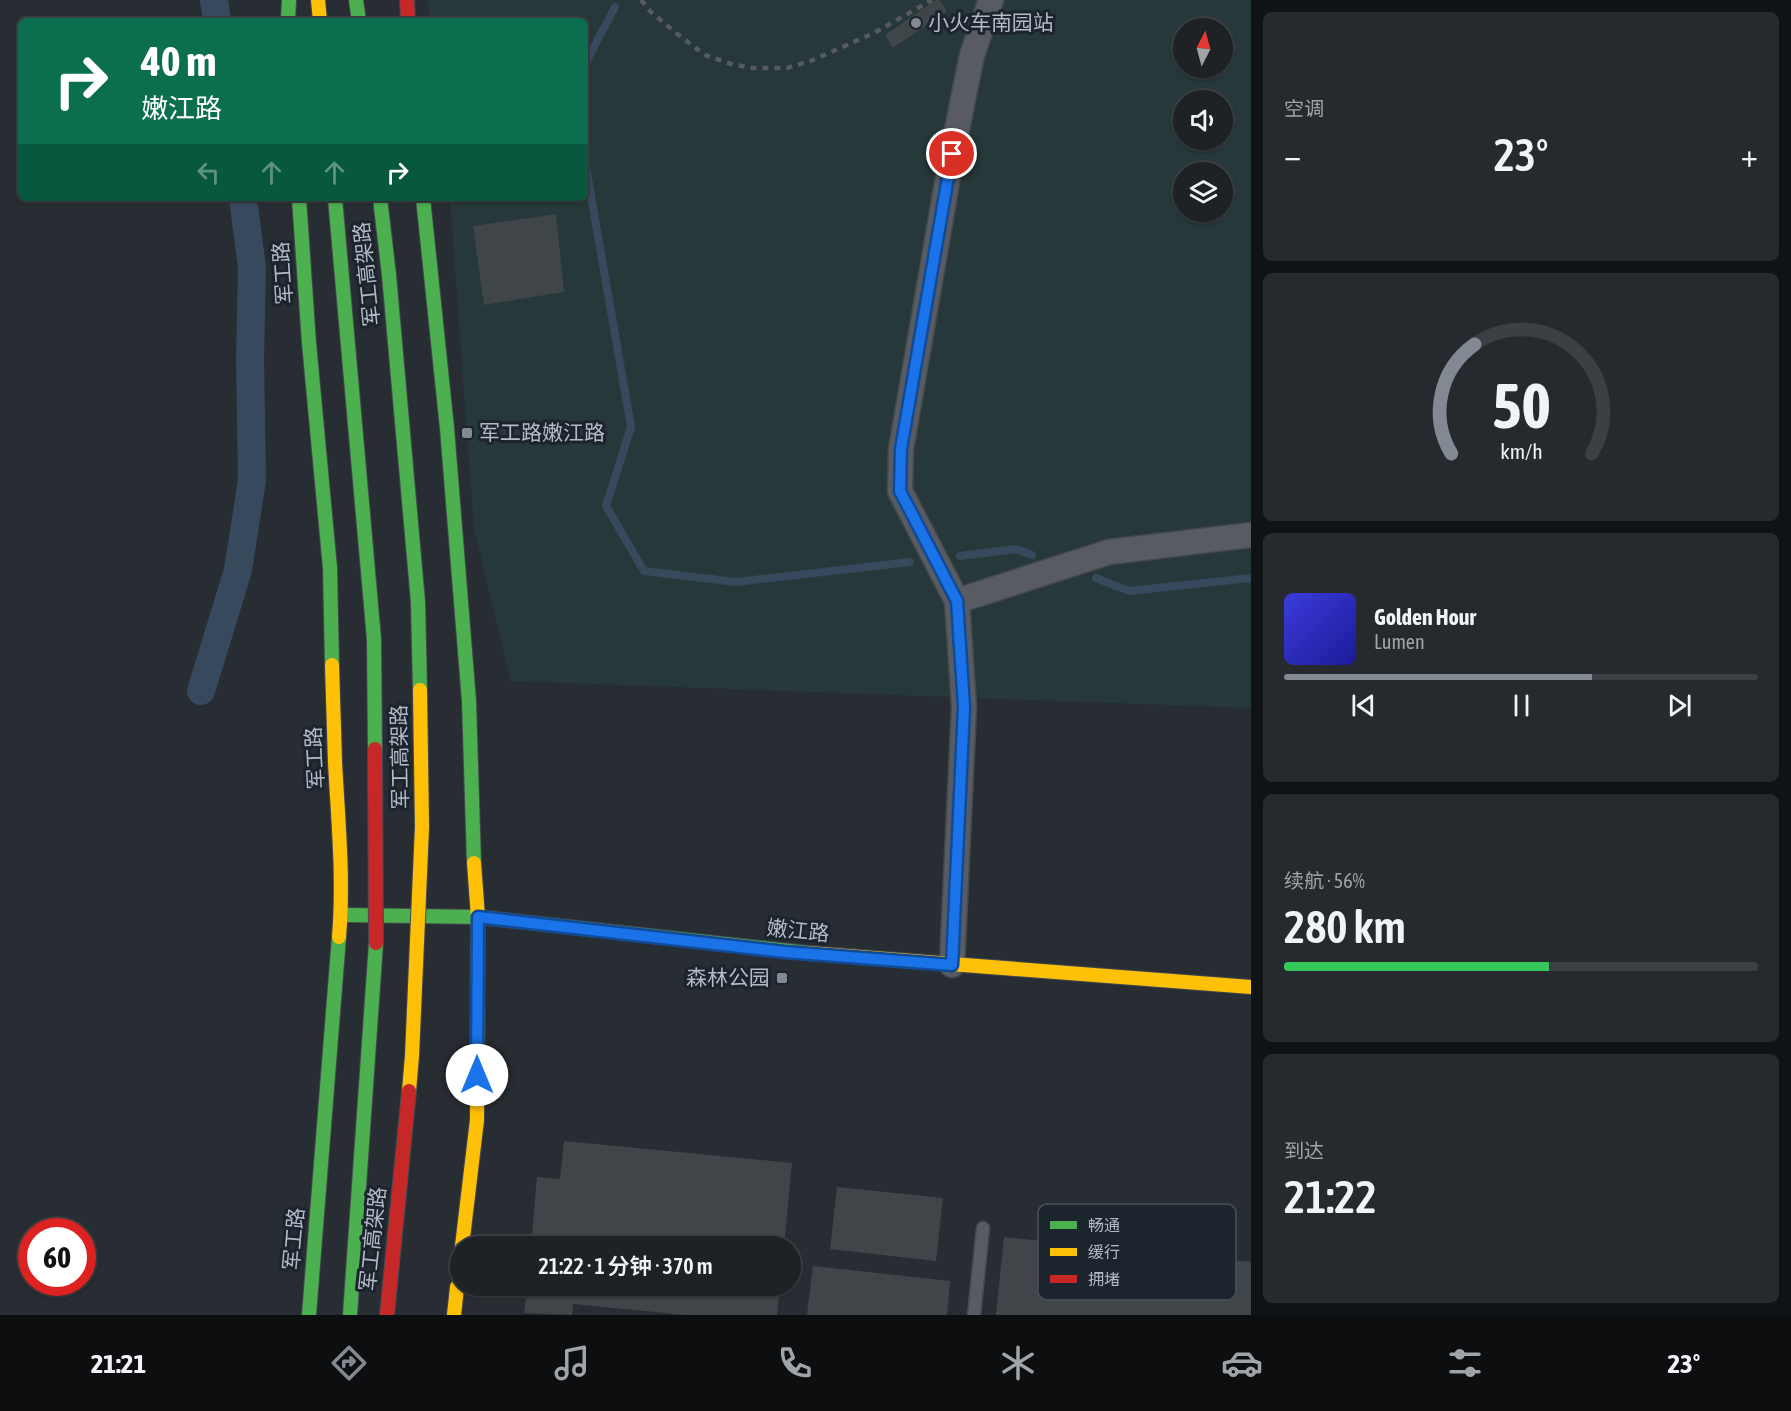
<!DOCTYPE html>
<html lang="zh">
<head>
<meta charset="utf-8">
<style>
  :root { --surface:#1e2226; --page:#262a2e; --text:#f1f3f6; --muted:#a1a4a7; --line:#3c3f43; --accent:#828992 }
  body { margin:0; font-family:"Asap Condensed","Noto Sans SC",sans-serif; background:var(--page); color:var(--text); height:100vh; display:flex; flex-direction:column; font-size:22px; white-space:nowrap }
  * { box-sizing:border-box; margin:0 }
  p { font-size:20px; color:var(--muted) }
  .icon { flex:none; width:33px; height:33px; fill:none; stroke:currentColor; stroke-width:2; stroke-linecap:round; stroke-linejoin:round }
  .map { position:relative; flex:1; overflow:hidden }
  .side { display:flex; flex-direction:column; gap:12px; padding:12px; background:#101315; width:540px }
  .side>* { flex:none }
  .top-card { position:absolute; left:18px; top:18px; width:570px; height:183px; border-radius:9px; box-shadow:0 2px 4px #0004,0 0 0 2px var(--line); background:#0b6e4f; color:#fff; overflow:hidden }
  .needle { width:39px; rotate:6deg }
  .controls { position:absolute; left:1173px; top:18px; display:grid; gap:12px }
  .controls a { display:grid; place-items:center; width:60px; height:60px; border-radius:50%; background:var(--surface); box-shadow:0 2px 4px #0004,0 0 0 2px var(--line); font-size:30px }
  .speed { position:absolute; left:18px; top:1218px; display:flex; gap:12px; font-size:30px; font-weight:700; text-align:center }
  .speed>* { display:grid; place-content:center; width:78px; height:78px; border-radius:50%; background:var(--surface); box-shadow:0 2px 4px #0004,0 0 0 2px var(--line); line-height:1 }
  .speed .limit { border:9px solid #d22; background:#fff; color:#111 }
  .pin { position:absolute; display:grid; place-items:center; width:51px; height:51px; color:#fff; margin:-26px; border:3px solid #fff; border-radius:50%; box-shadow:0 2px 6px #0007 }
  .me { position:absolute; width:66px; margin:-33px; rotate:0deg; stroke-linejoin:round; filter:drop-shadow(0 0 4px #0008) }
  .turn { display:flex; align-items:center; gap:21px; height:126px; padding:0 24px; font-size:27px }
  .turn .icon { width:78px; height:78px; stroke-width:2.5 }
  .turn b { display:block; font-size:42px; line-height:51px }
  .lanes { display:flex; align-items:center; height:57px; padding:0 24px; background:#0003; justify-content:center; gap:30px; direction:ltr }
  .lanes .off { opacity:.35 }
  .big { font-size:45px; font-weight:600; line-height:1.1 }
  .side .tile { flex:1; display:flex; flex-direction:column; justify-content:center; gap:9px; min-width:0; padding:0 21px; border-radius:9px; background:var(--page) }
  .side .dial { align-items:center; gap:0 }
  .dial svg { height:156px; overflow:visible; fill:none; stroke:var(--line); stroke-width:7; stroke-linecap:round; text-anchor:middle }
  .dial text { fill:var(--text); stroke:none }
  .song { display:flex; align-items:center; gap:18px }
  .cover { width:72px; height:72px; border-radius:9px; background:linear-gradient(135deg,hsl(240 70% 55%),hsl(240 70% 35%)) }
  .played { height:6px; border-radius:3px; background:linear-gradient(90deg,var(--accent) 65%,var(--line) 65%) }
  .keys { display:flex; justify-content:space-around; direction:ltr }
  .heat { display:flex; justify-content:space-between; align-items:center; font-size:33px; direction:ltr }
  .charge { height:9px; border-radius:4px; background:linear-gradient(90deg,#34c759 56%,var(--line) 0) }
  .trip { position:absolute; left:450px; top:1236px; width:351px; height:60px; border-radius:30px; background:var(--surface); box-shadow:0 2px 4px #0004,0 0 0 2px var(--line); font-weight:600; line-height:60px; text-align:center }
  .tab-bar { display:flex; height:96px; justify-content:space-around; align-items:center; background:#0c0e0f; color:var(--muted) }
  .tab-bar .icon { width:42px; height:42px }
  .tab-bar .on { color:var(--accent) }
  .tab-bar b { font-size:27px; color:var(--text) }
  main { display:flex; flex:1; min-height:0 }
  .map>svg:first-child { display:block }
  .green { fill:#263839; fill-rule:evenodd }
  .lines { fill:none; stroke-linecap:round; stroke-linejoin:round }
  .stream { stroke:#37495d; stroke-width:8 }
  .canal { stroke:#37495d; stroke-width:28 }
  .building { fill:#40454a }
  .lane-casing { stroke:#44484c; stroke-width:15 }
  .street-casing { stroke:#44484c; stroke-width:27 }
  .fast-casing { stroke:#44484c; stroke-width:16 }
  .slow-casing { stroke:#44484c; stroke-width:16 }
  .jam-casing { stroke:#44484c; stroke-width:16 }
  .lane { stroke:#585c62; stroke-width:12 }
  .street { stroke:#585c62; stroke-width:24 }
  .fast { stroke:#4caf50; stroke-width:14 }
  .slow { stroke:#ffc107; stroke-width:14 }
  .jam { stroke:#c62828; stroke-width:14 }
  .rail { stroke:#575a5f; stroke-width:4.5; stroke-dasharray:6 6; stroke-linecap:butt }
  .fast-bridge-casing { stroke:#454a4f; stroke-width:16; stroke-linecap:butt }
  .slow-bridge-casing { stroke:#454a4f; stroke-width:16; stroke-linecap:butt }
  .jam-bridge-casing { stroke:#454a4f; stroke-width:16; stroke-linecap:butt }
  .fast-bridge { stroke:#4caf50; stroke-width:14 }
  .slow-bridge { stroke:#ffc107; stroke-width:14 }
  .jam-bridge { stroke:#c62828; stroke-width:14 }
  .route-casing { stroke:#114b97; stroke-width:15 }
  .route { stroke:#1a73e8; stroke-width:10 }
  .poi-dot { fill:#828992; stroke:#1c242e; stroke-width:2 }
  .labels { text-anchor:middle; stroke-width:6; stroke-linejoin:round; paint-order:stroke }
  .poi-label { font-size:21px; fill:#b2bac5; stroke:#1c242e; text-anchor:start }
  .street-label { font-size:21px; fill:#b2bac5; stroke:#1c242e }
  .key { fill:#1c242e; stroke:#49515b; stroke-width:1.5 }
  .key-label { font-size:16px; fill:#b2bac5 }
</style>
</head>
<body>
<main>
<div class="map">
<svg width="1251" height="1315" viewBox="0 0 1251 1315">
  <rect width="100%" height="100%" fill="#282d33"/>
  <path class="green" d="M428 0H1251V708L511 681 474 529 450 198H585V21H430ZM1184 28H1222V68H1184ZM1184 100H1222V140H1184ZM1184 172H1222V212H1184Z"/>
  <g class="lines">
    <path class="stream" d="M585 64 615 7
      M585 161 631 427 606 506 644 571 736 582 910 562
      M960 556 1016 549 1032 555
      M1096 578 1129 591 1251 578"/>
    <path class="canal" d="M214 0 217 21
      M201 691 238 570 252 480 250 358 252 268 243 198"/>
  </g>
  <path class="building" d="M936 0H940L947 11 893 48 885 35Z
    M556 214 564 292 484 305 473 226Z
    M564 1141 792 1163 784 1246H531L537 1177 560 1179Z
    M837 1187 943 1198 936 1261 830 1249Z
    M1004 1237 1251 1262V1315H996Z
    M813 1266 950 1281 947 1315H807Z
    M527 1286H780L777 1315H685L573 1304 572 1315 524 1313Z"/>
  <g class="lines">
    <defs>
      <path id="lane" d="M974 1315 983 1228"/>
      <path id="street" d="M957 601 1109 552 1251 535
        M952 965 964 707 957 601 900 491 901 449 952 154 972 55 991 0"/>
      <path id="fast" d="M356 0 359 21
        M288 21 289 0
        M299 198 309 343 330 568 332 665
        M423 198 447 428 469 701 474 863
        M347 915 478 917 808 953
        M309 1314V1315
        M309 1315 339 937"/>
      <path id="slow" d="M318 0 320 21
        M332 665C333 697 334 730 335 762 338 820 344 878 339 937
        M808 953 1251 987
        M462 1246 477 1120 478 917 474 863
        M454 1315 457 1287"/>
      <path id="jam" d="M407 0 408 21"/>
    </defs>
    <use href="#lane" class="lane-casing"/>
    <use href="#street" class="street-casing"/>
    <use href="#fast" class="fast-casing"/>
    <use href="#slow" class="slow-casing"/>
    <use href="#jam" class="jam-casing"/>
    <use href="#lane" class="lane"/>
    <use href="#street" class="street"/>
    <use href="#fast" class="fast"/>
    <use href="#slow" class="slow"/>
    <use href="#jam" class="jam"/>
    <path class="rail" d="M641 0 650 11 676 33 705 55 731 64 752 68H787L813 60 874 33 932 0"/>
    <defs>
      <path id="fast-bridge" d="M335 198 374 639 375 749
        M380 198 389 275 418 602 420 690
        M350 1315 376 943"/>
      <path id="slow-bridge" d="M409 1091 412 1056 422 827 420 690"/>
      <path id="jam-bridge" d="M375 749 376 943
        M387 1315 409 1091"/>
    </defs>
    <use href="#fast-bridge" class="fast-bridge-casing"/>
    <use href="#slow-bridge" class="slow-bridge-casing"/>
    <use href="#jam-bridge" class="jam-bridge-casing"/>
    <use href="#fast-bridge" class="fast-bridge"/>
    <use href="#slow-bridge" class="slow-bridge"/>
    <use href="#jam-bridge" class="jam-bridge"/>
  </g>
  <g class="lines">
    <defs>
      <path id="route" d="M477 1075 478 917 785 952 952 965 964 707 957 601 900 491 901 449 952 154"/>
    </defs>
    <use href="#route" class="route-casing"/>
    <use href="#route" class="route"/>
  </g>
  <g class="poi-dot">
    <circle cx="916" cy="23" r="6"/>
    <rect x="461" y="427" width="12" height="12" rx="3"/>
    <rect x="776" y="972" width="12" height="12" rx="3"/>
  </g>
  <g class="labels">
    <g class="poi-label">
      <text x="928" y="30">小火车南园站</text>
      <text x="479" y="440">军工路嫩江路</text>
      <text x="770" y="985" text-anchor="end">森林公园</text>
    </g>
    <g class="street-label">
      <text transform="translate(283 273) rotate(-94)" y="7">军工路</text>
      <text transform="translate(367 274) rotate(-96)" y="7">军工高架路</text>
      <text transform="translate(400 757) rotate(-91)" y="7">军工高架路</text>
      <text transform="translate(315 758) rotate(-93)" y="7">军工路</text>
      <text transform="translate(798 931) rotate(6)" y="7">嫩江路</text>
      <text transform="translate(294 1239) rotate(-85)" y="7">军工路</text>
      <text transform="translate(373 1239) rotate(-84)" y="7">军工高架路</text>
    </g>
  </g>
  <rect x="1038" y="1204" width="198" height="96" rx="9" class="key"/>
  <rect x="1050" y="1221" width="27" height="8" fill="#4caf50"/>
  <rect x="1050" y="1248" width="27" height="8" fill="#ffc107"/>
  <rect x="1050" y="1275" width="27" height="8" fill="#c62828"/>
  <g class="key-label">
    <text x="1088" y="1231">畅通</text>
    <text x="1088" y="1258">缓行</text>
    <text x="1088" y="1285">拥堵</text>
  </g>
</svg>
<div class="controls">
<a><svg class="needle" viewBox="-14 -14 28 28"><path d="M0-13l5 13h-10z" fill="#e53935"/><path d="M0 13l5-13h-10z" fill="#a1a4a7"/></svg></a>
<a><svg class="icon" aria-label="sound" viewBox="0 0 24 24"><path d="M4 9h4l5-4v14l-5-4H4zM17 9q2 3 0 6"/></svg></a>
<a><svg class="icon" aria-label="layers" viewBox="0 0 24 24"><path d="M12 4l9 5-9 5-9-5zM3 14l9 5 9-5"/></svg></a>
</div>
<div class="speed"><div class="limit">60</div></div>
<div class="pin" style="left:952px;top:154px;background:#d93025"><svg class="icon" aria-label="arrive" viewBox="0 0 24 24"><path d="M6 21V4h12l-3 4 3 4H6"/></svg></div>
<svg class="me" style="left:477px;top:1075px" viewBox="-20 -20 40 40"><circle r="19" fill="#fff"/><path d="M0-13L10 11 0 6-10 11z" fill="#1a73e8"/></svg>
<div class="trip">21:22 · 1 分钟 · 370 m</div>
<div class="top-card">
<div class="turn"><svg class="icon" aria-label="right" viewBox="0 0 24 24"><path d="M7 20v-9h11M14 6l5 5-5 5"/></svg><div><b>40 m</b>嫩江路</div></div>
<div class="lanes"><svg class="icon off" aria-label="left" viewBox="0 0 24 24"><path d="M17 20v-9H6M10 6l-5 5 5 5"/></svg><svg class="icon off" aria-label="ahead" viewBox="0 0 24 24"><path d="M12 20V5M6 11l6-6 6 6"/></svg><svg class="icon off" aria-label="ahead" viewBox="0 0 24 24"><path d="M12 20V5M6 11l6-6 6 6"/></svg><svg class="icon" aria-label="right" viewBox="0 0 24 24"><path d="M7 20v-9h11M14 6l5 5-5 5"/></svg></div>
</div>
</div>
<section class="side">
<div class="tile"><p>空调</p>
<div class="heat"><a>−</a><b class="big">23°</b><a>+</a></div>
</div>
<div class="tile dial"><svg viewBox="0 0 100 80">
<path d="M14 69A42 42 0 1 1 86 69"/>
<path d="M14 69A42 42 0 0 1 26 13" stroke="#828992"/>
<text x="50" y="56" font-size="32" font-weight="700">50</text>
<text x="50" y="72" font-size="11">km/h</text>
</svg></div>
<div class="tile">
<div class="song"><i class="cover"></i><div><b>Golden Hour</b><p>Lumen</p></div></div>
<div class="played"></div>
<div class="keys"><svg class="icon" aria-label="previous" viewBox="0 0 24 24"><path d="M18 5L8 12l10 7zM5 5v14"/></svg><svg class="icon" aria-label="pause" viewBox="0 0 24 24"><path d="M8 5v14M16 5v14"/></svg><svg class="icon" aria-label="next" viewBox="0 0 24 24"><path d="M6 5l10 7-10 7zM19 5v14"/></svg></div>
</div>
<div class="tile"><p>续航 · 56%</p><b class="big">280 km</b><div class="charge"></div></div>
<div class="tile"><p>到达</p><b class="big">21:22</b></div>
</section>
</main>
<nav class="tab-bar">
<b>21:21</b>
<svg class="icon on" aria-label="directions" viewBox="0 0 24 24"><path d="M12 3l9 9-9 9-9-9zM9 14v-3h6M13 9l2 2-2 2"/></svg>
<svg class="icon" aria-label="music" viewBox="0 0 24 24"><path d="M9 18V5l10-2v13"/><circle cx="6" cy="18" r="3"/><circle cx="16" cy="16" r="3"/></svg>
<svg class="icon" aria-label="phone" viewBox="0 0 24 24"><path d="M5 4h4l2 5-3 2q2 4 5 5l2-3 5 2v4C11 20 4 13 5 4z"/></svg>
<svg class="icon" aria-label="climate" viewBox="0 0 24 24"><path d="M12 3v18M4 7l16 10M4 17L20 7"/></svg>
<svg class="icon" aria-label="car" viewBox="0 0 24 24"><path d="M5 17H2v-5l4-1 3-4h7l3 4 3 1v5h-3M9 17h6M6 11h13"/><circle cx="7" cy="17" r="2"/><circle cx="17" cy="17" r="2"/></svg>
<svg class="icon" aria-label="filters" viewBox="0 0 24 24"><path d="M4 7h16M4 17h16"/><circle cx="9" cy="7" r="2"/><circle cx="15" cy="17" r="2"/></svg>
<b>23°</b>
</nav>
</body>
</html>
